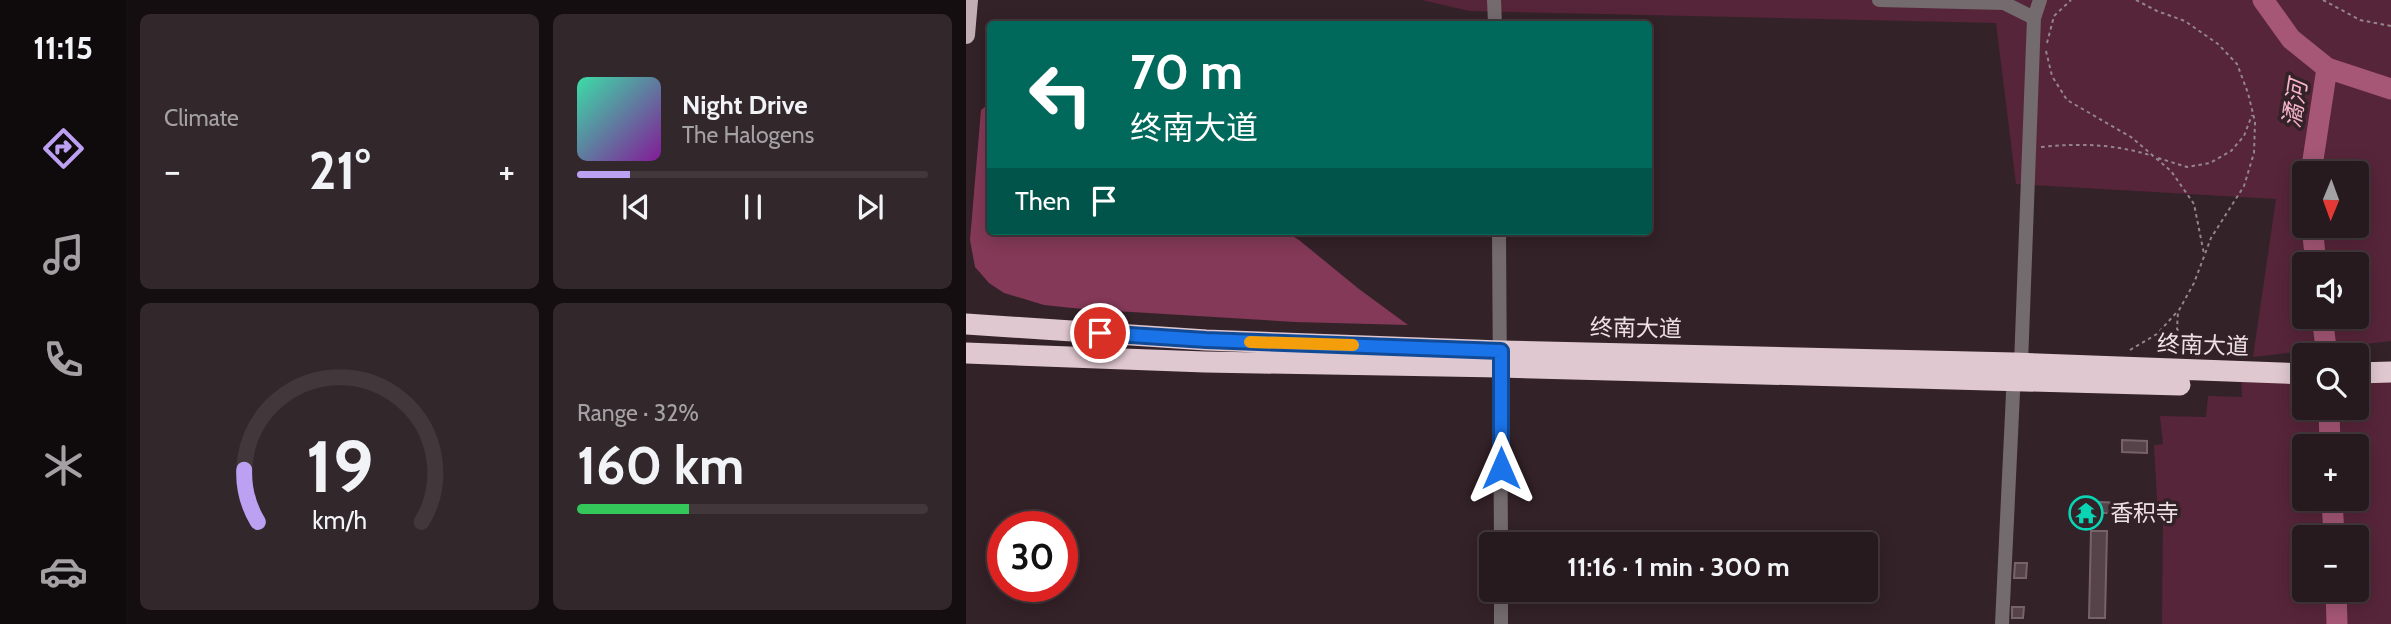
<!DOCTYPE html>
<html lang="en">
<head>
<meta charset="utf-8">
<style>
  :root { --surface:#261a1e; --page:#32272b; --text:#f1f3f6; --muted:#a4a1a4; --line:#42383c; --accent:#bca0f2 }
  body { margin:0; font-family:Cabin,"Noto Sans SC",sans-serif; background:var(--page); color:var(--text); height:100vh; display:flex; flex-direction:column; font-size:26px; white-space:nowrap }
  * { box-sizing:border-box; margin:0 }
  p { font-size:23px; color:var(--muted) }
  .icon { flex:none; width:38px; height:38px; fill:none; stroke:currentColor; stroke-width:2; stroke-linecap:round; stroke-linejoin:round }
  .map { position:relative; flex:1; overflow:hidden }
  .drawer { display:flex; flex-direction:column; gap:14px; padding:14px; background:#150e10; width:840px }
  .drawer>* { flex:none }
  .guide { position:absolute; left:21px; top:21px; width:665px; height:214px; border-radius:7px; box-shadow:0 4px 18px #0003,0 0 0 2px var(--line); background:#00695c; color:#fff; overflow:hidden }
  .needle { width:46px; rotate:181deg }
  .buttons { position:absolute; left:1326px; top:161px; display:grid; gap:14px }
  .buttons a { display:grid; place-items:center; width:77px; height:77px; border-radius:7px; background:var(--surface); box-shadow:0 4px 18px #0003,0 0 0 2px var(--line); font-size:35px }
  .speed { position:absolute; left:21px; top:511px; display:flex; gap:14px; font-size:35px; font-weight:700; text-align:center }
  .speed>* { display:grid; place-content:center; width:91px; height:91px; border-radius:50%; background:var(--surface); box-shadow:0 4px 18px #0003,0 0 0 2px var(--line); line-height:1 }
  .speed .limit { border:10px solid #d22; background:#fff; color:#111 }
  .pin { position:absolute; display:grid; place-items:center; width:60px; height:60px; color:#fff; margin:-30px; border:4px solid #fff; border-radius:50%; box-shadow:0 2px 7px #0007 }
  .me { position:absolute; width:77px; margin:-38px; rotate:0deg; stroke-linejoin:round; filter:drop-shadow(0 0 5px #0008) }
  .turn { display:flex; align-items:center; gap:24px; height:147px; padding:0 28px; font-size:32px }
  .turn .icon { width:91px; height:91px; stroke-width:2.5 }
  .turn b { display:block; font-size:49px; line-height:60px }
  .then { display:flex; align-items:center; height:66px; padding:0 28px; background:#0003; gap:14px; font-size:26px }
  .big { font-size:52px; font-weight:800; line-height:1.1 }
  .drawer .card { flex:1; display:flex; flex-direction:column; justify-content:center; gap:10px; min-width:0; padding:0 24px; border-radius:10px; background:var(--page) }
  .drawer .dial { align-items:center; gap:0 }
  .dial svg { height:182px; overflow:visible; fill:none; stroke:var(--line); stroke-width:7; stroke-linecap:round; text-anchor:middle }
  .dial text { fill:var(--text); stroke:none }
  .song { display:flex; align-items:center; gap:21px }
  .cover { width:84px; height:84px; border-radius:10px; background:linear-gradient(135deg,hsl(160 70% 55%),hsl(290 70% 35%)) }
  .played { height:7px; border-radius:4px; background:linear-gradient(90deg,var(--accent) 15%,var(--line) 15%) }
  .keys { display:flex; justify-content:space-around; direction:ltr }
  .heat { display:flex; justify-content:space-between; align-items:center; font-size:38px; direction:ltr }
  .charge { height:10px; border-radius:5px; background:linear-gradient(90deg,#34c759 32%,var(--line) 0) }
  .drawer .tiles { flex:1; display:grid; gap:14px; grid-template-columns:repeat(2,1fr) }
  .trip { position:absolute; left:513px; top:532px; width:399px; height:70px; border-radius:7px; background:var(--surface); box-shadow:0 4px 18px #0003,0 0 0 2px var(--line); font-weight:800; line-height:70px; text-align:center }
  main { display:flex; flex:1; min-height:0 }
  .dock { display:flex; flex-direction:column; width:126px; justify-content:space-around; align-items:center; background:#0f0a0c; color:var(--muted) }
  .dock .icon { width:49px; height:49px }
  .dock .active { color:var(--accent) }
  .dock b { font-size:32px; color:var(--text) }
  .map>svg:first-child { display:block }
  .green { fill:#572539; fill-rule:evenodd }
  .forest { fill:#833957 }
  .lines { fill:none; stroke-linecap:round; stroke-linejoin:round }
  .river { stroke:#a55775; stroke-width:21 }
  .building { fill:#56434a; stroke:#776269; stroke-width:2 }
  .path { stroke:#93858a; stroke-width:2; stroke-dasharray:3.5 3.5; stroke-linecap:butt }
  .minor { stroke:#746b6e; stroke-width:14 }
  .major { stroke:#c1aeb4; stroke-width:18 }
  .highway { stroke:#e0c8d0; stroke-width:21 }
  .route-casing { stroke:#114b97; stroke-width:18 }
  .route { stroke:#1a73e8; stroke-width:12 }
  .slow { stroke:#f59e0b; stroke-width:12 }
  .labels { text-anchor:middle; stroke-width:7; stroke-linejoin:round; paint-order:stroke }
  .street-label { font-size:23px; fill:#ede1e5; stroke:#332228 }
  .poi-label { font-size:23px; fill:#ede1e5; stroke:#332228; text-anchor:start }
  .water-label { font-size:24px; font-style:italic; fill:#f6b3ca; stroke:#332228 }
</style>
</head>
<body>
<main>
<nav class="dock">
<b>11:15</b>
<svg class="icon active" aria-label="directions" viewBox="0 0 24 24"><path d="M12 3l9 9-9 9-9-9zM9 14v-3h6M13 9l2 2-2 2"/></svg>
<svg class="icon" aria-label="music" viewBox="0 0 24 24"><path d="M9 18V5l10-2v13"/><circle cx="6" cy="18" r="3"/><circle cx="16" cy="16" r="3"/></svg>
<svg class="icon" aria-label="phone" viewBox="0 0 24 24"><path d="M5 4h4l2 5-3 2q2 4 5 5l2-3 5 2v4C11 20 4 13 5 4z"/></svg>
<svg class="icon" aria-label="climate" viewBox="0 0 24 24"><path d="M12 3v18M4 7l16 10M4 17L20 7"/></svg>
<svg class="icon" aria-label="car" viewBox="0 0 24 24"><path d="M5 17H2v-5l4-1 3-4h7l3 4 3 1v5h-3M9 17h6M6 11h13"/><circle cx="7" cy="17" r="2"/><circle cx="17" cy="17" r="2"/></svg>
</nav>
<section class="drawer">
<div class="tiles">
<div class="card"><p>Climate</p>
<div class="heat"><a>−</a><b class="big">21°</b><a>+</a></div>
</div>
<div class="card">
<div class="song"><i class="cover"></i><div><b>Night Drive</b><p>The Halogens</p></div></div>
<div class="played"></div>
<div class="keys"><svg class="icon" aria-label="previous" viewBox="0 0 24 24"><path d="M18 5L8 12l10 7zM5 5v14"/></svg><svg class="icon" aria-label="pause" viewBox="0 0 24 24"><path d="M8 5v14M16 5v14"/></svg><svg class="icon" aria-label="next" viewBox="0 0 24 24"><path d="M6 5l10 7-10 7zM19 5v14"/></svg></div>
</div>
<div class="card dial"><svg viewBox="0 0 100 80">
<path d="M14 69A42 42 0 1 1 86 69"/>
<path d="M14 69A42 42 0 0 1 8 46" stroke="#bca0f2"/>
<text x="50" y="56" font-size="32" font-weight="700">19</text>
<text x="50" y="72" font-size="11">km/h</text>
</svg></div>
<div class="card"><p>Range · 32%</p><b class="big">160 km</b><div class="charge"></div></div>
</div>
</section>
<div class="map">
<svg width="1425" height="624" viewBox="0 0 1425 624">
  <rect width="100%" height="100%" fill="#332228"/>
  <path class="green" d="M456 0H1425V341L1287 357 1310 199 1050 184 1030 23 503 11ZM1339 173H1391V226H1339ZM1339 264H1391V317H1339Z
    M1425 370V624H1196L1197 517 1192 516 1188 445 1197 444 1194 416 1240 417 1242 396 1276 397 1275 373 1339 374V408H1391V372ZM1339 446H1391V499H1339ZM1339 537H1391V590H1339Z"/>
  <path class="forest" d="M24 103V231H318L333 240 393 289 442 325 329 322 116 309 78 305 38 293 23 283 9 267 4 240 15 110Z"/>
  <g class="lines">
    <path class="river" d="M1297 0 1325 39 1361 68 1425 89
      M1345 173 1361 68
      M1346 226 1350 264
      M1356 317 1361 355
      M1363 408 1364 446
      M1366 499 1368 537
      M1370 590 1371 624"/>
  </g>
  <path class="building" d="M1156 440 1181 441V453L1156 452Z
    M1132 502 1160 503V513H1131Z
    M1125 531H1141L1139 618H1123Z
    M1049 563H1061L1060 578H1048Z
    M1046 607H1058L1057 618H1046Z"/>
  <g class="lines">
    <path class="path" d="M1170 0 1191 11 1219 21 1252 44 1271 64 1282 93 1289 122 1288 153 1278 186 1245 238 1228 283 1212 312 1211 329 1235 352
      M1357 0 1394 20 1425 26
      M1081 43 1088 16 1105 0
      M1080 51 1086 76 1101 100 1165 137 1205 171 1228 204 1238 254
      M1075 147C1116 143 1148 144 1187 156
      M1192 158 1221 167 1244 163 1265 151 1278 136 1286 115
      M1164 350 1191 334 1211 312"/>
    <path class="minor" d="M528 0 529 24
      M913 0 1038 3 1068 18
      M533 231 535 544
      M1055 364 1068 18 1074 0
      M535 590V624
      M1036 624 1048 372"/>
    <path class="major" d="M0 35 3 0"/>
    <path class="highway" d="M0 324 240 340 535 351 1048 363 1339 374
      M0 353 239 362 534 367 1214 385
      M1391 373 1425 372"/>
  </g>
  <g class="lines">
    <defs>
      <path id="route" d="M134 333 240 340 535 351V468"/>
    </defs>
    <use href="#route" class="route-casing"/>
    <use href="#route" class="route"/>
    <path class="slow" d="M284 342 387 345"/>
  </g>
  <defs>
    <symbol id="temple-ring" viewBox="-11 -11 22 22"><circle r="9.5" fill="#332228" stroke="#09d5b5" stroke-width="1.5"/><path d="M0-6L5-2H3V0L6.5 2.5H4V6H1.5V3h-3V6H-4V2.5H-6.5L-3 0V-2H-5Z" fill="#09d5b5"/></symbol>
  </defs>
  <g fill-rule="evenodd">
    <use href="#temple-ring" x="1101" y="494" width="38" height="38"/>
  </g>
  <g class="labels">
    <g class="street-label">
      <text transform="translate(670 328) rotate(1)" y="8">终南大道</text>
      <text transform="translate(1237 345) rotate(2)" y="8">终南大道</text>
    </g>
    <g class="poi-label">
      <text x="1144" y="521">香积寺</text>
    </g>
    <g class="water-label">
      <text transform="translate(1329 104) rotate(-81)" y="8">潏河</text>
    </g>
  </g>
</svg>
<div class="buttons">
<a><svg class="needle" viewBox="-14 -14 28 28"><path d="M0-13l5 13h-10z" fill="#e53935"/><path d="M0 13l5-13h-10z" fill="#a4a1a4"/></svg></a>
<a><svg class="icon" aria-label="sound" viewBox="0 0 24 24"><path d="M4 9h4l5-4v14l-5-4H4zM17 9q2 3 0 6"/></svg></a>
<a><svg class="icon" aria-label="search" viewBox="0 0 24 24"><circle cx="10" cy="10" r="6"/><path d="M15 15l6 6"/></svg></a>
<a>+</a>
<a>−</a>
</div>
<div class="speed"><div class="limit">30</div></div>
<div class="pin" style="left:134px;top:333px;background:#d93025"><svg class="icon" aria-label="arrive" viewBox="0 0 24 24"><path d="M6 21V4h12l-3 4 3 4H6"/></svg></div>
<svg class="me" style="left:535px;top:468px" viewBox="-20 -20 40 40"><path d="M0-17L14 15 0 8-14 15z" fill="#1a73e8" stroke="#fff" stroke-width="4"/></svg>
<div class="trip">11:16 · 1 min · 300 m</div>
<div class="guide">
<div class="turn"><svg class="icon" aria-label="left" viewBox="0 0 24 24"><path d="M17 20v-9H6M10 6l-5 5 5 5"/></svg><div><b>70 m</b>终南大道</div></div>
<div class="then">Then<svg class="icon" aria-label="arrive" viewBox="0 0 24 24"><path d="M6 21V4h12l-3 4 3 4H6"/></svg></div>
</div>
</div>
</main>
</body>
</html>
